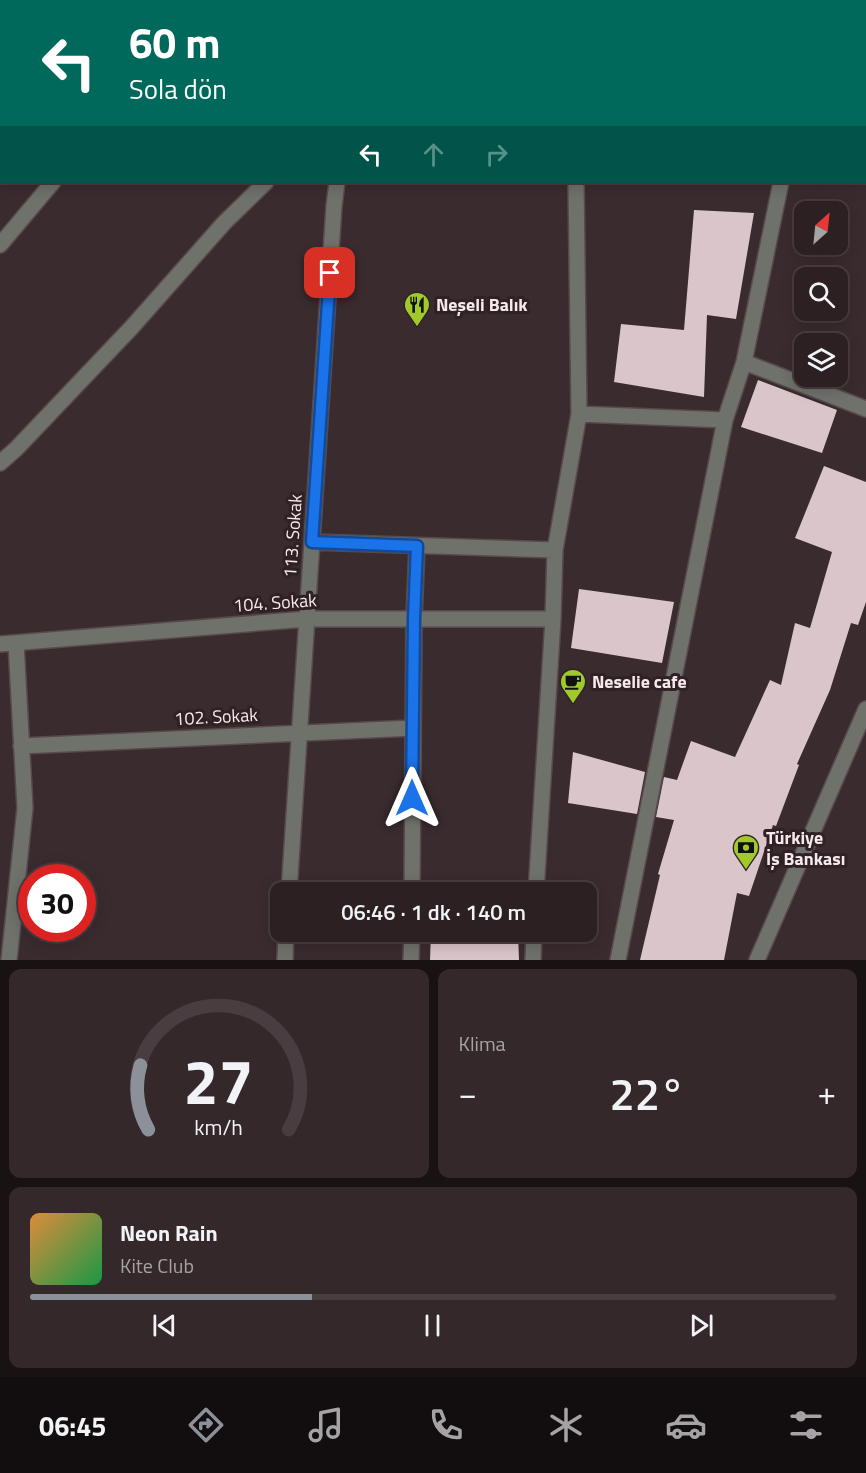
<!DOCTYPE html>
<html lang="tr">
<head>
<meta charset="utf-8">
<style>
  :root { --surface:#2c2023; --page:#34282b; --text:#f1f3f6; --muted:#a6a3a6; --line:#483e41; --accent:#8c9099 }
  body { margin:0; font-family:"Titillium Web",sans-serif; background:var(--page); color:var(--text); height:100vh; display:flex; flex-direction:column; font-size:22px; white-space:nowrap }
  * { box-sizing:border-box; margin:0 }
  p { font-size:20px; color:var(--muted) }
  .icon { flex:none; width:33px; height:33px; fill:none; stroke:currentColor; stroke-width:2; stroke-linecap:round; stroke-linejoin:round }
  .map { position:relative; height:960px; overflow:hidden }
  .details { display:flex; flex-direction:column; gap:9px; padding:9px; background:#181213; flex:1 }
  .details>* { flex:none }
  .guide { position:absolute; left:0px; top:0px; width:867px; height:183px; box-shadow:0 3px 15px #0003,0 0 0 2px var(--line); background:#00695c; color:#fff; overflow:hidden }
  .needle { width:39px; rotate:27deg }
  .controls { position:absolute; left:794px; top:201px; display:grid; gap:12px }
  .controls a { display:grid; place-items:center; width:54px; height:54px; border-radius:12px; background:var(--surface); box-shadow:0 3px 15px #0003,0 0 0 2px var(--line); font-size:30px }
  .speed { position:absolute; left:18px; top:864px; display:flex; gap:12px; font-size:30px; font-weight:700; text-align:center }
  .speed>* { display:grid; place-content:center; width:78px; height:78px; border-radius:50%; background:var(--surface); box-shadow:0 3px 15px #0003,0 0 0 2px var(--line); line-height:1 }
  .speed .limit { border:9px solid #d22; background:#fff; color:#111 }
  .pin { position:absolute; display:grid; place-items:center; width:51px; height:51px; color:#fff; margin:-26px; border-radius:12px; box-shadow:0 3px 9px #0006 }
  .me { position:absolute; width:66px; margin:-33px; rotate:0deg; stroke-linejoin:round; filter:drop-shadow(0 0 4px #0008) }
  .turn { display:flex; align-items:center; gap:21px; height:126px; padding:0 30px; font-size:27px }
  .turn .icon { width:78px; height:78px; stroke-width:2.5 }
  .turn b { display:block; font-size:42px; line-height:51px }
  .lanes { display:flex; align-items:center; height:57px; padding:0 30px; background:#0003; justify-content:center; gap:30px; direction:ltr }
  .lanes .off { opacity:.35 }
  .big { font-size:45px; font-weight:600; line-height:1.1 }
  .details .card { flex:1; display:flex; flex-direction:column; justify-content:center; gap:9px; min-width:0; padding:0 21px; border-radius:12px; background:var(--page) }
  .details .dial { align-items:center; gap:0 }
  .dial svg { height:156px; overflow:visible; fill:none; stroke:var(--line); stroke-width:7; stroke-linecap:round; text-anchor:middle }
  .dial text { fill:var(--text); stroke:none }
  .song { display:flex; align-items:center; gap:18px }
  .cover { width:72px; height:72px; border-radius:9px; background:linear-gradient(135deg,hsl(30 70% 55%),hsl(140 70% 35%)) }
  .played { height:6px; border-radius:3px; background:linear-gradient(90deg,var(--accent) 35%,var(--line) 35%) }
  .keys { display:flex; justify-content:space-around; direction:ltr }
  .heat { display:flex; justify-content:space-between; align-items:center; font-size:33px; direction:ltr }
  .details .tiles { flex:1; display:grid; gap:9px; grid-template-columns:1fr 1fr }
  .card:last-child { grid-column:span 2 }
  .trip { position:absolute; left:270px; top:882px; width:327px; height:60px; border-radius:12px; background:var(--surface); box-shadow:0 3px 15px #0003,0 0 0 2px var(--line); font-weight:600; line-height:60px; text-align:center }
  .tabs { display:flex; height:96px; justify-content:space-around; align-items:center; background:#120d0e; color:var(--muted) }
  .tabs .icon { width:42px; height:42px }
  .tabs .on { color:var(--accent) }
  .tabs b { font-size:27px; color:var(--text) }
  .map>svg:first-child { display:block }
  .building { fill:#dac5ca }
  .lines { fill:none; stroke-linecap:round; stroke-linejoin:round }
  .minor-casing { stroke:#58494d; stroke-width:18 }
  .minor { stroke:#6f716b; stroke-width:15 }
  .route-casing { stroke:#114b97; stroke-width:15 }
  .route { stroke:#1a73e8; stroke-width:10 }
  .labels { text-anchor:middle; stroke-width:6; stroke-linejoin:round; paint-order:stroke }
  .poi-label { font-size:18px; font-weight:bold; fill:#f4e9ec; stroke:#302125; text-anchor:start }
  .street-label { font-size:18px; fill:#f4e9ec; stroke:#302125 }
</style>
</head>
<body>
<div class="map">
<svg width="866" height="960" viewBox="0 0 866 960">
  <rect width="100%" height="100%" fill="#3a2b2f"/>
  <path class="building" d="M694 210 754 213 736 319 707 315 704 397 614 382 621 324 684 330Z
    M758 380 837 410 822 453 741 427Z
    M824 466 866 482V602L858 625 851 623 830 690 797 764 799 765 776 826 773 825 749 896 737 893 724 960H640L660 875 658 874 674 820 656 817 664 777 677 780 691 741 735 757 770 680 781 685 795 623 810 628 832 552 795 538Z
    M579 589 674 602 662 663 571 648Z
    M573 752 645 772 637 814 568 803Z
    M431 932H518L519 960H430Z"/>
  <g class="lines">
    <defs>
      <path id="minor" d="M580 1 587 2
        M209 2 210 0
        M816 2V0
        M0 245 53 182
        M744 362 866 409
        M579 414 725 420
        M0 463 16 449 132 327 224 223 266 182
        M312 542 555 550
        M0 644 307 619H553
        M21 746 413 728
        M289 892 334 206 337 182
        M412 892 414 619 417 546
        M536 892 553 619 555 550 579 414 576 182
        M9 960 25 808 16 643
        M285 960 286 932
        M411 960 412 932
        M533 960 534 932
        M618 960 725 420 744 362 781 182
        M757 960 866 709"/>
    </defs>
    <use href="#minor" class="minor-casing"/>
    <use href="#minor" class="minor"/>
  </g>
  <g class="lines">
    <defs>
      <path id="route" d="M330 273 312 542 417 546 414 619 412 798"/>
    </defs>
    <use href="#route" class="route-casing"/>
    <use href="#route" class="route"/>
  </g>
  <defs>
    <symbol id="restaurant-pin" viewBox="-11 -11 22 30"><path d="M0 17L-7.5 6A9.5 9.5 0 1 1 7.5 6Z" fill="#a1c92a" stroke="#302125"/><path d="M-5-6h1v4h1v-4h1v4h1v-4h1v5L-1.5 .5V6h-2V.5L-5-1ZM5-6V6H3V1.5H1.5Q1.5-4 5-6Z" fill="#111"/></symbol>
    <symbol id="cafe-pin" viewBox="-11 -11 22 30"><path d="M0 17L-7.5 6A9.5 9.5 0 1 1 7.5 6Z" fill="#a1c92a" stroke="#302125"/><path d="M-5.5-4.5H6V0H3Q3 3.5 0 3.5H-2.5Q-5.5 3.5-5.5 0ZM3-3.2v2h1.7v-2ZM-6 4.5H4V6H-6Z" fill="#111"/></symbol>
    <symbol id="bank-pin" viewBox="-11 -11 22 30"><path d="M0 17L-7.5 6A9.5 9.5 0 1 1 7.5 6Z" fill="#a1c92a" stroke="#302125"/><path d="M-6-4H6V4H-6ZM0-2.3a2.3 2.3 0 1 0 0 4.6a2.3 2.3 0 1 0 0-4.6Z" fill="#111"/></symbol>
  </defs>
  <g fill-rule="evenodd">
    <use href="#restaurant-pin" x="402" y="290" width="30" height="40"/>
    <use href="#cafe-pin" x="558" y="667" width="30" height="40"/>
    <use href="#bank-pin" x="731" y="833" width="30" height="40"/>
  </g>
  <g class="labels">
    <g class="poi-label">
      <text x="436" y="311">Neşeli Balık</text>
      <text x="592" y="688">Neselie cafe</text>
      <text x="766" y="844">Türkiye<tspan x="766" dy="21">İş Bankası</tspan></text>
    </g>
    <g class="street-label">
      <text transform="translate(293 536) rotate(-86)" y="6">113. Sokak</text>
      <text transform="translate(275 603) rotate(-4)" y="6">104. Sokak</text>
      <text transform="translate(216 717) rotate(-3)" y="6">102. Sokak</text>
    </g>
  </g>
</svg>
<div class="controls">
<a><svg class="needle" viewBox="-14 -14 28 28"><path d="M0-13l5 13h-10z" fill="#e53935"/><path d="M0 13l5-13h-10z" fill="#a6a3a6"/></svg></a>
<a><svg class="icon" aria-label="search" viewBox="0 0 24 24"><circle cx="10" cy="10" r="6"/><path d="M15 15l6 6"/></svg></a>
<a><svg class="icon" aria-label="layers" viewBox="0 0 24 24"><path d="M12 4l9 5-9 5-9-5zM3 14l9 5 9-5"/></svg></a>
</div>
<div class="speed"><div class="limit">30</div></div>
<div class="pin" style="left:330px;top:273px;background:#d93025"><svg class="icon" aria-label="arrive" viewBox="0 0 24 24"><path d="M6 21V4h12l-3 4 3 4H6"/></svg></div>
<svg class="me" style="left:412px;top:798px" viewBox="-20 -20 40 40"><path d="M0-17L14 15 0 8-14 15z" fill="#1a73e8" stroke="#fff" stroke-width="4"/></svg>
<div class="trip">06:46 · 1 dk · 140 m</div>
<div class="guide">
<div class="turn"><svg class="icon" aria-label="left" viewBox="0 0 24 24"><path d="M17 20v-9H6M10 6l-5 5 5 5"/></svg><div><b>60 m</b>Sola dön</div></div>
<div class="lanes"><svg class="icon" aria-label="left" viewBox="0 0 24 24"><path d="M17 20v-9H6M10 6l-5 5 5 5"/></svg><svg class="icon off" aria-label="ahead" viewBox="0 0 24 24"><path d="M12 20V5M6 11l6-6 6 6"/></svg><svg class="icon off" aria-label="right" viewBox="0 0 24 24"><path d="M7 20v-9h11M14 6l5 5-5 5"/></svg></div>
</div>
</div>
<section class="details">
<div class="tiles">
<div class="card dial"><svg viewBox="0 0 100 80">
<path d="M14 69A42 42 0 1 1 86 69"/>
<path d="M14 69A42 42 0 0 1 10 36" stroke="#8c9099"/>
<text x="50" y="56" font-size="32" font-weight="700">27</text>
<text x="50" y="72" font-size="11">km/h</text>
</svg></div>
<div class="card"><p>Klima</p>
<div class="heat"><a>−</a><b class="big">22°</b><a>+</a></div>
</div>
<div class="card">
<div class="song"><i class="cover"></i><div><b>Neon Rain</b><p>Kite Club</p></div></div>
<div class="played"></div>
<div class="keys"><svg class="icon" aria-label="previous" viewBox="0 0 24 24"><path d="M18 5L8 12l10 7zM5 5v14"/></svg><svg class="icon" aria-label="pause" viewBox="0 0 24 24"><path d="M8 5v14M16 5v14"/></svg><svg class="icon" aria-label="next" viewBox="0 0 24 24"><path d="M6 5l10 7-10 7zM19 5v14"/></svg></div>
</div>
</div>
</section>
<nav class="tabs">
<b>06:45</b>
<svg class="icon on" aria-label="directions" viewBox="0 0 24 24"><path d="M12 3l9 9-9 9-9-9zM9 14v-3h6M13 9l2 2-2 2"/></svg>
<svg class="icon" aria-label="music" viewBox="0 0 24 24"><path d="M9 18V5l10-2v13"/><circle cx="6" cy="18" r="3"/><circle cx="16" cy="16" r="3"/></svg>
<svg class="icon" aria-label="phone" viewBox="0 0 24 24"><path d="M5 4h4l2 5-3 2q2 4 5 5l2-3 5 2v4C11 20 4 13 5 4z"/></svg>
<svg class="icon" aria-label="climate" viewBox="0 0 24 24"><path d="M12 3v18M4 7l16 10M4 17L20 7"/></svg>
<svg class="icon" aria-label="car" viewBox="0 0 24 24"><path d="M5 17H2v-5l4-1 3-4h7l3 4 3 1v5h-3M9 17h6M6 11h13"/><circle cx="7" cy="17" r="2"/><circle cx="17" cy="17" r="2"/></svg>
<svg class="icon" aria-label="filters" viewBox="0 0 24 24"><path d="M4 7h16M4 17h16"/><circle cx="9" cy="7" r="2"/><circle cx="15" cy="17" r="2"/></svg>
</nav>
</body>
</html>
